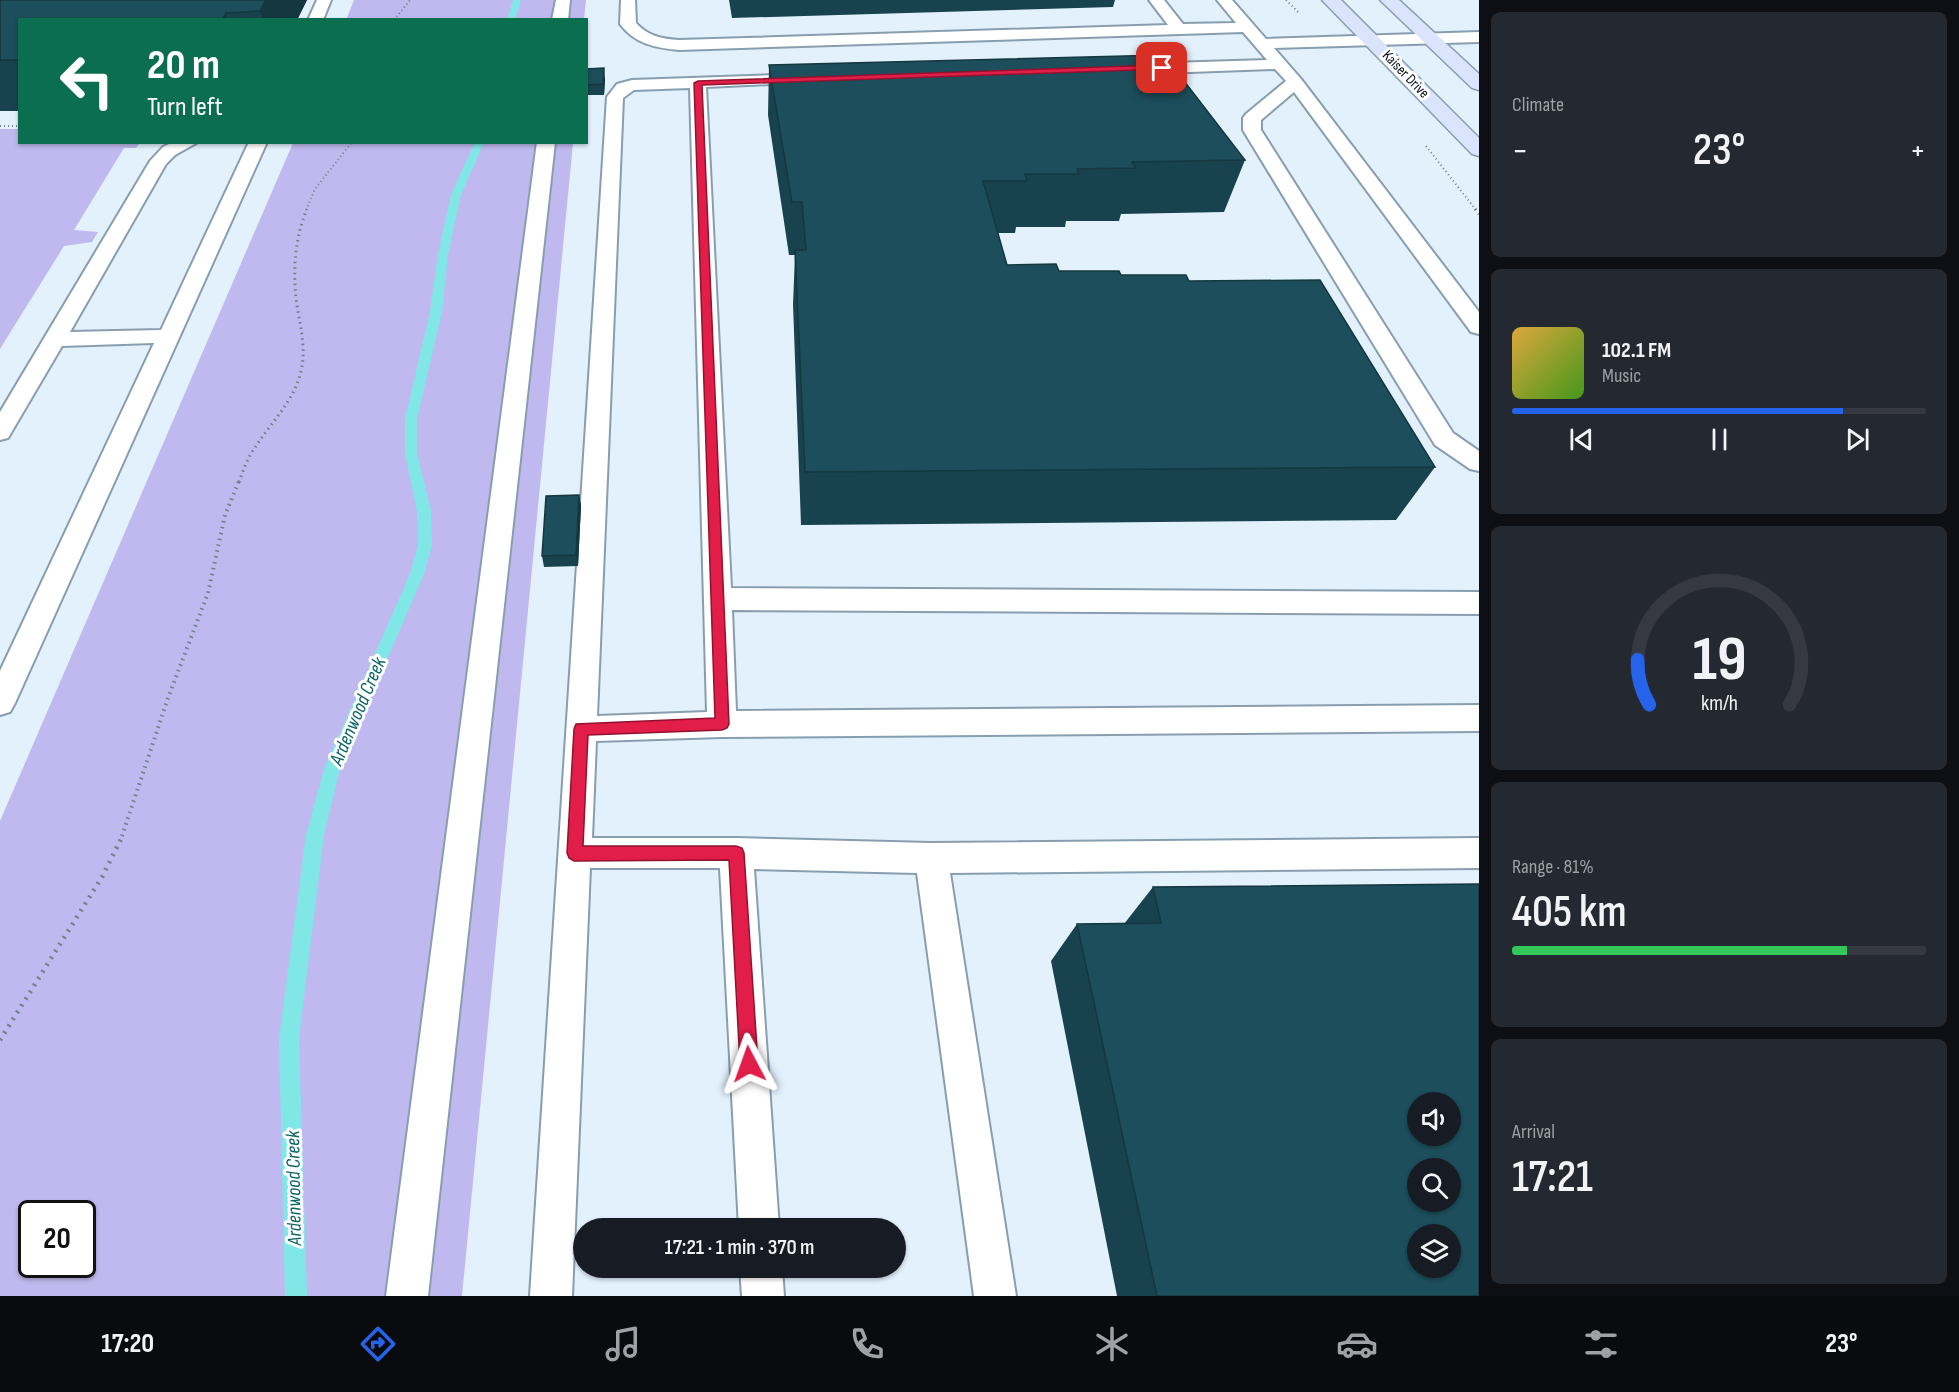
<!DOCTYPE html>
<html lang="en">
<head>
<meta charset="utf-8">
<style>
  :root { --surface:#171b24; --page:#242831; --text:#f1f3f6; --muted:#9ea1a6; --line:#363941; --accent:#2563eb }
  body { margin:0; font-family:"Sofia Sans Condensed",sans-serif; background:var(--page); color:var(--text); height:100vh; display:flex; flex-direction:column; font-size:22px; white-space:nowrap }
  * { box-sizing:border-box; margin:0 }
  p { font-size:20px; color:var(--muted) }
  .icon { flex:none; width:33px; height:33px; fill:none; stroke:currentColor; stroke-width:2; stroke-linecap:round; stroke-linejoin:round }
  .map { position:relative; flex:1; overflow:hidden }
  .details { display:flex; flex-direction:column; gap:12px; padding:12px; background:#0d0f14; width:480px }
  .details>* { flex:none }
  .hud { position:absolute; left:18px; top:18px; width:570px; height:126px; border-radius:0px; box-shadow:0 2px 4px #0004; background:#0b6e4f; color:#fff; overflow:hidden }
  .buttons { position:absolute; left:1407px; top:1092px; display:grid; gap:12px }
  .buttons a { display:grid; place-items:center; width:54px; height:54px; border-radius:50%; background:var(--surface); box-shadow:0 2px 4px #0004; font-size:30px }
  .speed { position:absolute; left:18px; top:1200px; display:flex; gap:12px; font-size:30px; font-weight:700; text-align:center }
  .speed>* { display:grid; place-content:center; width:78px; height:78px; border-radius:50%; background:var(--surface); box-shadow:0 2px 4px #0004; line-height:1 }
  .speed .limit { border:3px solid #111; border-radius:9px; background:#fff; color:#111 }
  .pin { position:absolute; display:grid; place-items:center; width:51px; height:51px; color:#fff; margin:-26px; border-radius:12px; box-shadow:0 3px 9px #0006 }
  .me { position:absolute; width:66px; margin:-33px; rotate:356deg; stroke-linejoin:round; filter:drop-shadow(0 0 4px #0008) }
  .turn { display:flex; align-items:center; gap:21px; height:126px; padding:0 30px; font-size:27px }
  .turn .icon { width:78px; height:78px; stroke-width:2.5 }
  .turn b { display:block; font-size:42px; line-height:51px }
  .big { font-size:45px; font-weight:600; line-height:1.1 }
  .details .tile { flex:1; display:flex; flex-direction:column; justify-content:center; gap:9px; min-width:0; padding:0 21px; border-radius:9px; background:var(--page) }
  .details .dial { align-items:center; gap:0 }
  .dial svg { height:156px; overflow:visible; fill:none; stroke:var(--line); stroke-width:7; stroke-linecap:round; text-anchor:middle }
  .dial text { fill:var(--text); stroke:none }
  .song { display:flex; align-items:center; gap:18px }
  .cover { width:72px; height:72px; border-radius:9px; background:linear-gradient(135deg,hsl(40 70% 55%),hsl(100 70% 35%)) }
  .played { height:6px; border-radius:3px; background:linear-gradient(90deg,var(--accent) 80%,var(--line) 80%) }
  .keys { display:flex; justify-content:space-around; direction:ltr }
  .heat { display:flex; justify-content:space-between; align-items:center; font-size:33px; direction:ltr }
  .charge { height:9px; border-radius:4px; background:linear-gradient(90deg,#34c759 81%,var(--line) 0) }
  .trip { position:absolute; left:573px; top:1218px; width:333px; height:60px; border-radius:30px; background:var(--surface); box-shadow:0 2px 4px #0004; font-weight:600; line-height:60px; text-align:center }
  .tabs { display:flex; height:96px; justify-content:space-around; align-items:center; background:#090b0e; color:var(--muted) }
  .tabs .icon { width:42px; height:42px }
  .tabs .on { color:var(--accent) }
  .tabs b { font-size:27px; color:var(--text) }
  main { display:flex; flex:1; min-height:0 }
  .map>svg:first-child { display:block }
  .green { fill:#c0b9ef; fill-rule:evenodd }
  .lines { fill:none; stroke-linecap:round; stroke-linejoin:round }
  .stream { fill:#81e7e6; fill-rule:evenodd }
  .lane-casing { stroke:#889eaf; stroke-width:4 }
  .secondary-casing { stroke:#889eaf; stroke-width:3 }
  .path-far3 { stroke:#737e87; stroke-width:2; stroke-dasharray:1 3; stroke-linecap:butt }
  .path-far2 { stroke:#737e87; stroke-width:3; stroke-dasharray:1.5 4; stroke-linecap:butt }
  .path-far1 { stroke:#737e87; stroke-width:4; stroke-dasharray:1.5 4.5; stroke-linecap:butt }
  .path { stroke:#737e87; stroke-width:4.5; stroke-dasharray:2 6; stroke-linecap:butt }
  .lane { fill:#fff; fill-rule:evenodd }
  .secondary { fill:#dae4fc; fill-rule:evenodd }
  .wall { fill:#18434e }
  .shaded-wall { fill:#143740 }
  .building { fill:#1c4e5b; stroke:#143740; stroke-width:1.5; fill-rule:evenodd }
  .route { fill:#e11d48; stroke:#92132f; stroke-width:1.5 }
  .labels { text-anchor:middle; stroke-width:6; stroke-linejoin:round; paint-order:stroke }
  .far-street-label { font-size:15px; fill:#0a1218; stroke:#fff }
  .water-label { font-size:20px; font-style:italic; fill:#0a6464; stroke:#fff }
</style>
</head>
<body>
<main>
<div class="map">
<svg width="1479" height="1296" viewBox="0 0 1479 1296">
  <rect width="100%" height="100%" fill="#e3f1fd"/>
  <path class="green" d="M354 0H586L584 19 346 20Z
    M0 129H19L20 142 140 143 136 148H124L74 230 98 232 92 242 64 246 0 349Z
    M293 143H573L462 1296H0V821ZM32 1214H82V1264H32Z"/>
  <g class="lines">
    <path class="stream" d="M513 0H521L515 20H507Z
      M475 142H484L461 195 448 254 442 312 417 419V453L431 511 432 545 424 574 340 769 324 835 299 1038 307 1296H285L279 1038 306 835 324 769 410 574 418 545 417 511 405 453V419L430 312 438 254 451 195Z"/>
    <defs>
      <path id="lane" d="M317 0H331L323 20H308Z
        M556 0H570L568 20H552Z
        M621 0H635L636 23C648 36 661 39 679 40L1168 25 1149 0H1164L1183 24 1236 23 1217 0H1232L1266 39 1479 32V42L1274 48 1301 79 1479 312V334L1471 332 1294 92 1261 120V130L1453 433 1479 451V471L1470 469 1435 445 1243 130V118L1246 114 1286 81 1275 69 1136 74 1128 69 1136 64 1267 60 1243 32 679 50C656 48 635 44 620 24Z
        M808 74 816 79 814 82 706 87 731 588 1479 592V614L732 610 736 711 1479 705V731L722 737 596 741 592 838H736L931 843 1479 838V868L950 873 1016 1296H974L917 873 754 869 779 1228H739L720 868H590L572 1296H530L607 97 617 84 632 80ZM690 88 707 712 597 716 623 98 634 90Z
        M173 142H198L175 155 166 164 70 332 161 330 249 142H267L15 703 10 712 0 715V671L154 343 62 346 8 438 0 440V412L150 161 163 147Z
        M537 142H555L428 1296H386Z
        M740 1268H782L784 1296H742Z"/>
      <path id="secondary" d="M1322 0H1341L1479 138V156L1472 154Z
        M1380 0H1399L1479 74V90L1472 88Z"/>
    </defs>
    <use href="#lane" class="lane-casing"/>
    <use href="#secondary" class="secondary-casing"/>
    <path class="path-far3" d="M1286 0 1299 13
      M394 20 410 0
      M0 126H20
      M1426 146 1476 210
      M306 210 315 189 352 142"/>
    <path class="path-far2" d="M1475 209 1479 214
      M239 482C243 471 247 459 254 449 269 425 295 400 301 371 307 346 299 323 296 298 293 267 295 238 307 209"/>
    <path class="path-far1" d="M122 836 168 698 208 593 225 515 239 481"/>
    <path class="path" d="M0 1040 102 877 123 835"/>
    <use href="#lane" class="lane"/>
    <use href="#secondary" class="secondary"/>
  </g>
  <path class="wall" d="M0 0H307L297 20H20V111H0Z
    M729 0H1115L1113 7 732 18Z
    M769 65 1245 160 1224 212 1121 214 1119 221H1066L1065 227H1016L1015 233H998L1007 265 1059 271 1189 281 1435 467 1396 520 801 525 793 304 795 255H789L768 115Z
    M586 69 605 79 604 95H586Z
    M579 495 581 506 578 566 544 567 542 556Z
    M1153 887 1479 1296H1117L1051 961 1077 924H1124Z"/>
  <path class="shaded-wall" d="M266 0H307L297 20H263L260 11Z
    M226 13 228 20H222Z
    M604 68 605 79 604 95 603 84Z
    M579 495 581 506 578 566 576 555Z"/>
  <path class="building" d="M0 0H266L260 11 226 13 222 20H20V60H0Z
    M1164 55 1245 160 1132 162 1136 168 1077 169 1079 174H1025L1027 181H983L1007 265 1056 264 1059 271H1119L1121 275H1186L1189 281 1320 280 1435 467 805 472 795 250H806L802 202H792L769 65Z
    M604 68 603 84 586 85V69Z
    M579 495 576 555 542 556 546 496Z
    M1479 884V1296H1157L1077 924 1161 923 1153 887ZM1418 1102H1450V1136H1418ZM1418 1168H1450V1202H1418ZM1418 1234H1450V1268H1418Z"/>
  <path class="route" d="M1162 65 1166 68 1165 69 702 85 729 724 727 728 722 730 588 735 583 846H736L742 848 744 853 758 1064 755 1070 749 1073 743 1070 740 1064 729 860 574 861 569 858 567 853 574 729 576 724 715 718 694 83 698 81Z"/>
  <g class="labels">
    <g class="far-street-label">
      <text transform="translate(1406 74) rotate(46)" y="5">Kaiser Drive</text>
    </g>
    <g class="water-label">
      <text transform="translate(357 711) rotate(-67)" y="7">Ardenwood Creek</text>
      <text transform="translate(293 1188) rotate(-91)" y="7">Ardenwood Creek</text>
    </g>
  </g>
</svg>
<div class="buttons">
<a><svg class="icon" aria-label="sound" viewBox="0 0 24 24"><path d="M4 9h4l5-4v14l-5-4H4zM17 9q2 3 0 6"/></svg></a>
<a><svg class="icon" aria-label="search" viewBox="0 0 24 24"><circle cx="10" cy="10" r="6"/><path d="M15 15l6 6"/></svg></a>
<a><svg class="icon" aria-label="layers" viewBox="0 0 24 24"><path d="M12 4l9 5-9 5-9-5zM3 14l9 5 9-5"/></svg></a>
</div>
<div class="speed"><div class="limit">20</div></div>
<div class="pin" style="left:1162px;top:68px;background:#d93025"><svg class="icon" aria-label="arrive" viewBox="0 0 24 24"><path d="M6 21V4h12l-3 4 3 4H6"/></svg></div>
<svg class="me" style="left:749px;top:1064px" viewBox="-20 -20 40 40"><path d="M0-17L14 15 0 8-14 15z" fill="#e11d48" stroke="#fff" stroke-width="4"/></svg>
<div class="trip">17:21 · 1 min · 370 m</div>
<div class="hud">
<div class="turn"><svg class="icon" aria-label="left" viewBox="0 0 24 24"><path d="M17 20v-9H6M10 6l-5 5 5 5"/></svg><div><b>20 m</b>Turn left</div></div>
</div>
</div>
<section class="details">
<div class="tile"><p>Climate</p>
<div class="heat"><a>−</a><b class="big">23°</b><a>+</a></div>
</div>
<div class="tile">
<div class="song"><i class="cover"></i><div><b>102.1 FM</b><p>Music</p></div></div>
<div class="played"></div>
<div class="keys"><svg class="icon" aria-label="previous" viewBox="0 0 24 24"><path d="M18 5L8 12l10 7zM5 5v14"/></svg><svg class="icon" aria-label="pause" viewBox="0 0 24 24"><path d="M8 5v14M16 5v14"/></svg><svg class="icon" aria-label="next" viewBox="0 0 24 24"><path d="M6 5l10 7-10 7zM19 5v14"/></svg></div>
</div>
<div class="tile dial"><svg viewBox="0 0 100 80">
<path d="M14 69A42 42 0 1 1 86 69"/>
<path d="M14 69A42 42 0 0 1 8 46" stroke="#2563eb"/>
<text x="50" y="56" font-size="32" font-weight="700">19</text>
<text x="50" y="72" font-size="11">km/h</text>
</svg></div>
<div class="tile"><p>Range · 81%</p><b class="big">405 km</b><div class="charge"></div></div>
<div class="tile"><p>Arrival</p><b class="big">17:21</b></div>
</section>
</main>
<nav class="tabs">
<b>17:20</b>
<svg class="icon on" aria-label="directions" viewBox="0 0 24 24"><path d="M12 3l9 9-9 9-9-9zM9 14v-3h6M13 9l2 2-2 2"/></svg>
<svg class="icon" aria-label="music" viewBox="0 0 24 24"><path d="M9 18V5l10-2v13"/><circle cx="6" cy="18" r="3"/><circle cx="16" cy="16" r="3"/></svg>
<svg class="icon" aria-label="phone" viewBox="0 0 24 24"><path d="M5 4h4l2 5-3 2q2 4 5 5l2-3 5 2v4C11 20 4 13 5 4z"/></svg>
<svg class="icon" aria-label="climate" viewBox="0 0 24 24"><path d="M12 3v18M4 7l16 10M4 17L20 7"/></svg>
<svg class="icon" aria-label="car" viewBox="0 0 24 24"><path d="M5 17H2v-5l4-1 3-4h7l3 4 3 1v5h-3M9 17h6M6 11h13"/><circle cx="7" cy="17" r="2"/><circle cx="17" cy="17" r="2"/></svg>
<svg class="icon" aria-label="filters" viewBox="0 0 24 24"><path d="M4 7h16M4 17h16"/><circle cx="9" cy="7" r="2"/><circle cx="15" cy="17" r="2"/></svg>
<b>23°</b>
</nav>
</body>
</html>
